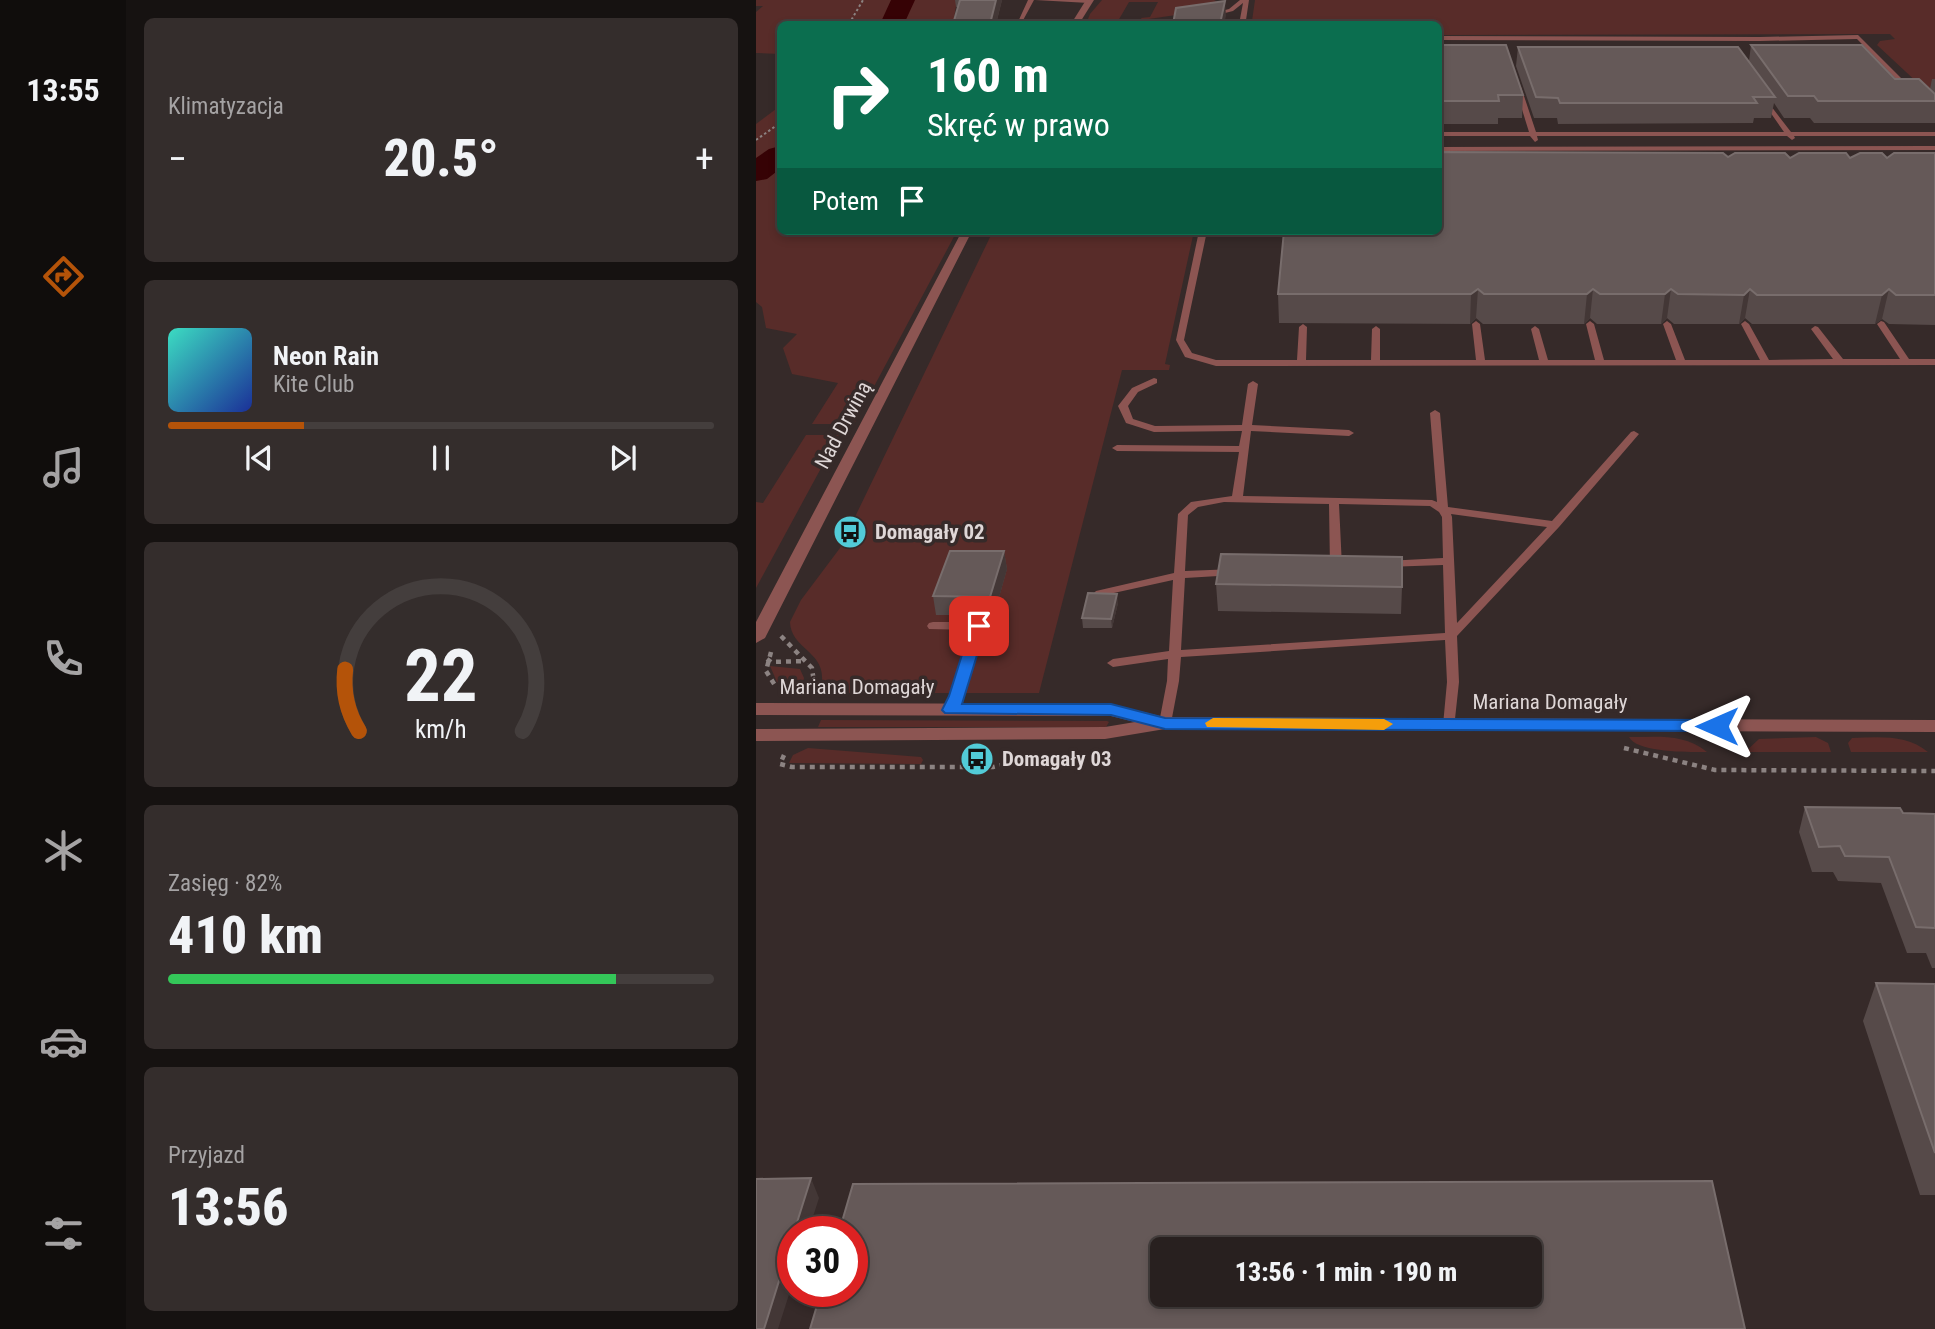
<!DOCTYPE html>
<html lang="pl">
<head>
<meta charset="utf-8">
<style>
  :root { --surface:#28201f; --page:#342d2c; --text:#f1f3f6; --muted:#a5a3a4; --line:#443e3d; --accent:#b45309 }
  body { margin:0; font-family:"Roboto Condensed",sans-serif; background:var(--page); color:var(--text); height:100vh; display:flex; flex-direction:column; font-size:26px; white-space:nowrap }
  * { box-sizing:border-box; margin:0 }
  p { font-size:23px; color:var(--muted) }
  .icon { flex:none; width:38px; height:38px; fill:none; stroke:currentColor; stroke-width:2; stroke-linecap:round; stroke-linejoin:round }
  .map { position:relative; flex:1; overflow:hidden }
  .side { display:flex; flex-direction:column; gap:18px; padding:18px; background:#161211; width:630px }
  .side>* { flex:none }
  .top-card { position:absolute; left:21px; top:21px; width:665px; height:214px; border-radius:10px; box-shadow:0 4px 10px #0003,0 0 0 2px var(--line); background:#0b6e4f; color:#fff; overflow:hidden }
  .speed { position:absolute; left:21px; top:1216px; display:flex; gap:14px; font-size:35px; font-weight:700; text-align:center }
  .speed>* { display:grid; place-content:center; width:91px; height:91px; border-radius:50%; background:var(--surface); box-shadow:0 4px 10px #0003,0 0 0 2px var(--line); line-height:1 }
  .speed .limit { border:10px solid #d22; background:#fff; color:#111 }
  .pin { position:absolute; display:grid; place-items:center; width:60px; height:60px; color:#fff; margin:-30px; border-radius:14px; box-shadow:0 4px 10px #0006 }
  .me { position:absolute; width:77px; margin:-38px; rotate:270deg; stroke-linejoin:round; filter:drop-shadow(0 0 5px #0008) }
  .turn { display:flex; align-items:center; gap:24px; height:147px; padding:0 35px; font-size:32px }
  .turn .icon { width:91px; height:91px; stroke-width:2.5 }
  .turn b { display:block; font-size:49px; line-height:60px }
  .then { display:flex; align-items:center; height:66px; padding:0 35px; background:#0003; gap:14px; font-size:26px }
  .big { font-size:52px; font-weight:800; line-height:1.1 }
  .side .card { flex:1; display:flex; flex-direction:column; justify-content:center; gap:10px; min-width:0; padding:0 24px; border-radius:10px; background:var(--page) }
  .side .dial { align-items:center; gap:0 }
  .dial svg { height:182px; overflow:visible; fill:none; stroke:var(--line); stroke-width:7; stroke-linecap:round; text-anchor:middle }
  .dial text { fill:var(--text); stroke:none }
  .song { display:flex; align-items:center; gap:21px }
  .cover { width:84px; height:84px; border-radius:10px; background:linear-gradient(135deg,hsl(170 70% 55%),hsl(230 70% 35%)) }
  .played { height:7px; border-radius:4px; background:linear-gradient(90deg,var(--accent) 25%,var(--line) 25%) }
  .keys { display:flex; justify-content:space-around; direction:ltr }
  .heat { display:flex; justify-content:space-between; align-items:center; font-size:38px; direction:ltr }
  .charge { height:10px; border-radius:5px; background:linear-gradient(90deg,#34c759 82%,var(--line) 0) }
  .trip { position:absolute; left:394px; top:1237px; width:392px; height:70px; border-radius:10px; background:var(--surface); box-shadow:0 4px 10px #0003,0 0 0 2px var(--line); font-weight:800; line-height:70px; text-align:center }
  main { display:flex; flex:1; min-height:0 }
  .menu { display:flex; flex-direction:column; width:126px; justify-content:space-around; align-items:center; background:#100d0c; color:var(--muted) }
  .menu .icon { width:49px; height:49px }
  .menu .active { color:var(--accent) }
  .menu b { font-size:32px; color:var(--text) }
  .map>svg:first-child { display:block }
  .green { fill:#582c29 }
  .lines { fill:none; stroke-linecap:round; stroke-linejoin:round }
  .river { fill:#360205; fill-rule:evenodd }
  .path-far1 { stroke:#8c8382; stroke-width:2; stroke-dasharray:2.5 2.5; stroke-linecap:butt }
  .path { stroke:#8c8382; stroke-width:4.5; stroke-dasharray:5 5; stroke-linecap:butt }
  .lane { fill:#8c5552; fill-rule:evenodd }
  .street { fill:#8c5552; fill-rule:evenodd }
  .wall { fill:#564a49 }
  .shaded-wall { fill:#433736 }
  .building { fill:#655958; stroke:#786d6c; stroke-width:2; fill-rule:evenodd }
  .route { fill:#1a73e8; stroke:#114b97; stroke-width:2 }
  .slow { fill:#f59e0b }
  .labels { text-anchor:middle; stroke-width:7; stroke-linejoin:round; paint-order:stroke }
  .street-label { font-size:21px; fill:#dfd7d7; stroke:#362a29 }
  .poi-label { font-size:21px; font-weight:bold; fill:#dfd7d7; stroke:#362a29; text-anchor:start }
</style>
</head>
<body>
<main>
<nav class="menu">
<b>13:55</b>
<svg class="icon active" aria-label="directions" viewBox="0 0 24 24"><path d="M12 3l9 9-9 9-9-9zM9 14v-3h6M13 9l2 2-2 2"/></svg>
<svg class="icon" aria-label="music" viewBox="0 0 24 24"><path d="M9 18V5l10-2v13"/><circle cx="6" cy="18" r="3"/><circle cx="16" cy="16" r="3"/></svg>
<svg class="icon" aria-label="phone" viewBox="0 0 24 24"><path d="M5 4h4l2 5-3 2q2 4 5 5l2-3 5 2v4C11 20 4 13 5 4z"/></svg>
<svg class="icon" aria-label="climate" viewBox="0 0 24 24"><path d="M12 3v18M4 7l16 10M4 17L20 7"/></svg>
<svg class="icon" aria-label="car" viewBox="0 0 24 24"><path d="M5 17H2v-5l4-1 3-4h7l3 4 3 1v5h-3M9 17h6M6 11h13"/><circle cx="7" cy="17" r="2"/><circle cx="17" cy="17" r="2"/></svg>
<svg class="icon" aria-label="filters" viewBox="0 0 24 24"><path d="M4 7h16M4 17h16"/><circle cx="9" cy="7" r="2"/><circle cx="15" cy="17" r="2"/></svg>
</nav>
<section class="side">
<div class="card"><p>Klimatyzacja</p>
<div class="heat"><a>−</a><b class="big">20.5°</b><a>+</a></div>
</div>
<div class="card">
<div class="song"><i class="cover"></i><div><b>Neon Rain</b><p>Kite Club</p></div></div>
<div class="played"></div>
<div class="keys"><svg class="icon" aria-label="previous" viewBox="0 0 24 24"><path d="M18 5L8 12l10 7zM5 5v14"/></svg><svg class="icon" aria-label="pause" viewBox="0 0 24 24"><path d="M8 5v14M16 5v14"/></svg><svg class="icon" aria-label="next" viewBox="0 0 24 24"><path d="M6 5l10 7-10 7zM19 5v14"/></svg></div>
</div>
<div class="card dial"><svg viewBox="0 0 100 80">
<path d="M14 69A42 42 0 1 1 86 69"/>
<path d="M14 69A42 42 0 0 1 8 42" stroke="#b45309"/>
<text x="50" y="56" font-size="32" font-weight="700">22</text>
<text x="50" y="72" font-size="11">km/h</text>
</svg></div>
<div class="card"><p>Zasięg · 82%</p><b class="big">410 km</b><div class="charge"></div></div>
<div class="card"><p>Przyjazd</p><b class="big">13:56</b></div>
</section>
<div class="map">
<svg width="1179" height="1329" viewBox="0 0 1179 1329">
  <rect width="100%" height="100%" fill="#362a29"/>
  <path class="green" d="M0 0H201L197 24H24V54L0 53V12L7 6H0Z
    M346 0H458L462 2 454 10 386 20 385 18 394 17 402 2H373L362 21 371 22 370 24H330L334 14Z
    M499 0H1179V99L1121 45 1124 41 1139 39 1134 34 683 35 682 24H492L496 21Z
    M24 106V231H201L98 424H56L82 383 36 374 27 348 41 334 10 328 6 307 0 302V124Z
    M237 231H438L409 364 414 365 413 370H366L283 693H76L65 687C73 651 35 651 34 622L45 600 84 548Z
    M50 435H83L0 588V502L7 503Z
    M14 666 44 669 48 678 45 692 21 682Z
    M65 720 351 721 353 722 350 727H62Z
    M873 737C901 737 928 733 951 752 934 752 881 753 873 737Z
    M1060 737 1072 743 1075 752H989L1003 739Z
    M1096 738C1122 737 1151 734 1172 752H1095L1092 743Z
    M52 748 165 757 167 760 165 764 33 763 37 755Z"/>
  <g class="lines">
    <path class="river" d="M135 0H159L148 24H124Z
      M24 146V169L11 179 0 181V158L13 149Z"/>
    <path class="path-far1" d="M93 24 107 0
      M0 140 24 123"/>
    <path class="path" d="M25 636 56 668 59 691
      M15 652 10 671 20 687
      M11 659 15 662 50 661
      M868 748 959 770 1179 771
      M28 755 24 764 36 767H237L280 757"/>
    <path class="lane" d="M272 0H278L265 24H261Z
      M279 0H335L336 1 333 3Z
      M484 0H493L490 20 484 24H478L484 19 487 3 477 11 453 17 450 15 473 9Z
      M434 17 432 20 400 24H389Z
      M1102 35 1156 89V91H1152L1101 39 1004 41 682 40V36L1004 37Z
      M762 85 765 87 780 132H1028L1005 99 1008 97 1035 132H1179V136H1038L1039 138 1036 140 1031 136H781L782 140 779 142 774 136H682V132H773L759 87Z
      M1179 146V150L682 151V147Z
      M443 231H451L428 340 436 353 460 360H541L543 327 547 324 551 327 550 360H615L616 329 620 326 624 329V360H720L716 324 720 321 724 324 729 360H783L775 329 779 326 783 329 792 360H839L830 324 834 321 838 324 848 360H920L907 324 911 321 915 324 929 360H1004L985 324 989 321 993 324 1013 360 1077 359 1055 329 1059 326 1062 327 1087 359H1144L1121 324 1125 321 1128 322 1153 359H1179V365L460 366 429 357 420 340Z
      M398 378 401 379V383L382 392 372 406 377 419 399 426 486 425 492 384 497 381 502 384 496 425 593 430 598 433 593 436 495 431 487 496 676 500 681 502 674 413 679 410 684 413 692 507 796 521 875 432 878 431 883 434 803 527 701 636 703 682 698 728 693 729 687 725 691 682 689 640 425 657 423 681 415 723 409 727 403 723 411 681 412 659 357 667 351 663 357 659 413 651 417 580 344 596 338 593 340 591 418 573 422 514 435 502 476 496 483 452 361 451 356 448 361 445 483 446 486 431 398 432 370 423 362 406 376 388ZM468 502 573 504 574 567 580 570 586 567 583 504 674 506 683 512 686 517 687 558 630 561 624 564 630 567 687 565 689 633 425 650 429 578 479 575 485 572 479 569 429 571 432 515 442 507ZM695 514 791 527 701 623 696 517Z
      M177 622H223L229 626 208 696 200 713 195 714 189 710 196 696 216 630 173 629 171 626 173 623Z"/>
    <path class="street" d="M330 0H338L323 24H315Z
      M206 231H216L9 638 0 643V622Z
      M0 703 355 704 408 717 1179 720V732L409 729 349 739 0 741V729L349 727 379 722 355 716 0 715Z"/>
  </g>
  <path class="wall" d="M199 0H246L240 24H197L202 7H200Z
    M682 45 767 95 766 118H742V124H682Z
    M995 45 1139 79 1174 89 1176 79H1179V123H1058L1054 118H1028L1018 103 1015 118H998L997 123 802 124 801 118H778L760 66 762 47 993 61Z
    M1179 153V325L1133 324 1126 319 1119 324H996L989 318 983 324H918L911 318 905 324H841L834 318 828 324H727L720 318 714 324 523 323 522 294 972 157 1131 158Z
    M248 551 251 569 238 615H180L177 596Z
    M460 584 646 587 645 614 462 611Z
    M362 603 356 628H327L326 618Z
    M1049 807 1147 813 1179 814V968H1176L1170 953H1151L1125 883 1082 881 1077 872H1056L1043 832Z
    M1120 983 1179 984V1195H1164L1107 1021Z"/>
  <path class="shaded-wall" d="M240 0H246L240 24H234Z
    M469 1 470 16 468 24H464Z
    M722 289 720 318 714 324 715 294Z
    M837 289 834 318 828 324 831 294Z
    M915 289 911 318 905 324 909 294Z
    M994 289 989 318 983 324 988 295Z
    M1133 289 1126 319 1119 324 1126 295Z
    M248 551 251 569 238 615 234 597Z
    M361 594 362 603 356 628 355 619Z
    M55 1178 63 1198 52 1232H38Z
    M37 1236V1282L22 1329H8Z"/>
  <path class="building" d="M204 0H240L234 24H197Z
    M469 1 464 24H417L420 8Z
    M682 45H750L767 95H742L743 101H682Z
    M995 45H1106L1139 79H1163L1179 94V101H1062L1058 96H1032Z
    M762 47H982L1019 97H997L1001 103H804L802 98 780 97Z
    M682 152 967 153 972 157 979 153H1029L1034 158 1043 153H1090L1094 158 1104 153H1126L1131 158 1138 153H1179V295H1140L1133 289 1126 295H1001L994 289 988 295 922 294 915 289 909 294H844L837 289 831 294H728L722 289 715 294H522L528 231H682Z
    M194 551H248L234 597 177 596Z
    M465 554 646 557V587L460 584Z
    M332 593 361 594 355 619 326 618Z
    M1049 807 1144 808 1147 813 1179 814V928L1160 927 1133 857 1089 856 1084 846 1063 847Z
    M1120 983 1179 984V1153Z
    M55 1178 38 1232H37V1236L8 1329H0V1179Z
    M956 1181 989 1329H54L65 1292H96V1232H83L97 1184ZM406 1250H774V1295H406Z"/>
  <path class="route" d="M223 622 230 626 206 704H355L409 718 961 720 969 726 961 731 409 729 355 715 189 713 186 710 193 696 215 626Z"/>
  <path class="slow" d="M457 718 628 719 637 724 628 730 451 727 449 723Z"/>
  <defs>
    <symbol id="bus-disc" viewBox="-11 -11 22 22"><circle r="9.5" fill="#52cbd7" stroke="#362a29"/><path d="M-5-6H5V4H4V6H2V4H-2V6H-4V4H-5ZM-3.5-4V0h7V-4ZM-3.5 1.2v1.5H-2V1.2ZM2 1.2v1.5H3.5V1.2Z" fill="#111"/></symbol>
  </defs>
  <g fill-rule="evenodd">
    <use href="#bus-disc" x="75" y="513" width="38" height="38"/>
    <use href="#bus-disc" x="202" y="740" width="38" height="38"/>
  </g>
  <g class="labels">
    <g class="street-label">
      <text transform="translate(87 425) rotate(-62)" y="7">Nad Drwiną</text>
      <text x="101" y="694">Mariana Domagały</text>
      <text x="794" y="709">Mariana Domagały</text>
    </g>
    <g class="poi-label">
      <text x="119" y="539">Domagały 02</text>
      <text x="246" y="766">Domagały 03</text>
    </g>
  </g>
</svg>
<div class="speed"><div class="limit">30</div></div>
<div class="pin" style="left:223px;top:626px;background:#d93025"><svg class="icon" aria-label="arrive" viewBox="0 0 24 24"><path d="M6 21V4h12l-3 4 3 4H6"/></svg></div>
<svg class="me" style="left:961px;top:726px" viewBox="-20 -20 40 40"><path d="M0-17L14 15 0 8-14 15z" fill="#1a73e8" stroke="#fff" stroke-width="4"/></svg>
<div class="trip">13:56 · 1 min · 190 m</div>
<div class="top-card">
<div class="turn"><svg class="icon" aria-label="right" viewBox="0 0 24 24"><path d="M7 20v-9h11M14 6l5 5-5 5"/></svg><div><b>160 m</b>Skręć w prawo</div></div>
<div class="then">Potem<svg class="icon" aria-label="arrive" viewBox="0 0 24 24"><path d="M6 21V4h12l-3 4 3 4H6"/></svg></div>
</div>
</div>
</main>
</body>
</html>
